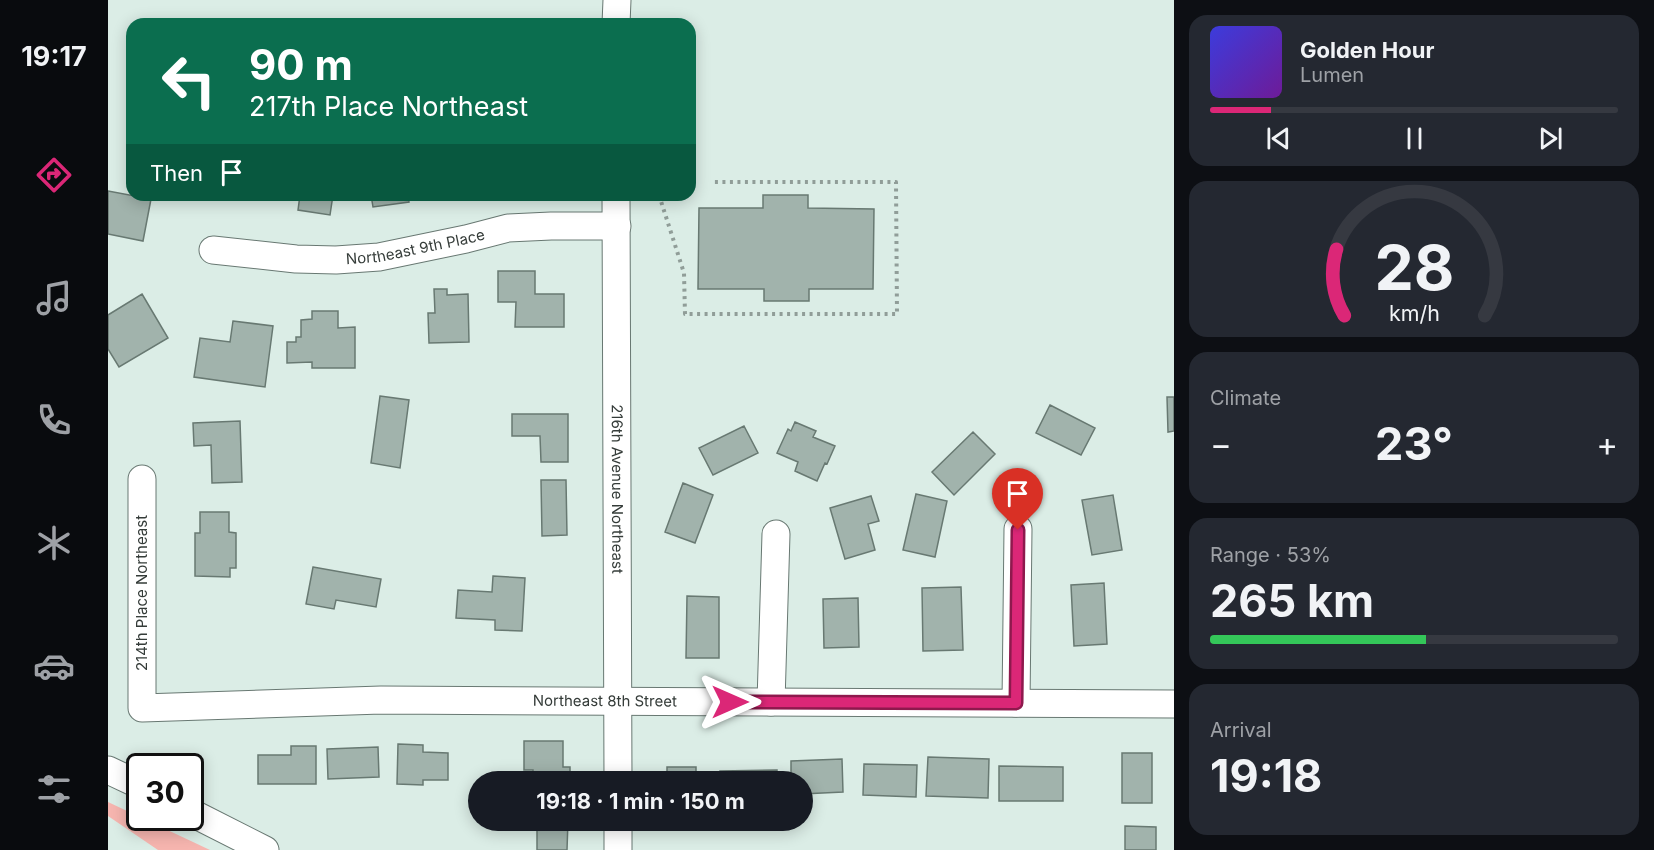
<!DOCTYPE html>
<html lang="en">
<head>
<meta charset="utf-8">
<style>
  :root { --surface:#171b24; --page:#242831; --text:#f1f3f6; --muted:#9ea1a6; --line:#363941; --accent:#db2777 }
  body { margin:0; font-family:Inter,sans-serif; background:var(--page); color:var(--text); height:100vh; display:flex; flex-direction:column; font-size:22px; white-space:nowrap }
  * { box-sizing:border-box; margin:0 }
  p { font-size:20px; color:var(--muted) }
  .icon { flex:none; width:33px; height:33px; fill:none; stroke:currentColor; stroke-width:2; stroke-linecap:round; stroke-linejoin:round }
  .map { position:relative; flex:1; overflow:hidden }
  .side { display:flex; flex-direction:column; gap:15px; padding:15px; background:#0d0f14; width:480px }
  .side>* { flex:none }
  .top-card { position:absolute; left:18px; top:18px; width:570px; height:183px; border-radius:18px; box-shadow:0 3px 15px #0003; background:#0b6e4f; color:#fff; overflow:hidden }
  .speed { position:absolute; left:18px; top:753px; display:flex; gap:12px; font-size:30px; font-weight:700; text-align:center }
  .speed>* { display:grid; place-content:center; width:78px; height:78px; border-radius:50%; background:var(--surface); box-shadow:0 3px 15px #0003; line-height:1 }
  .speed .limit { border:3px solid #111; border-radius:9px; background:#fff; color:#111 }
  .pin { position:absolute; display:grid; place-items:center; width:51px; height:51px; color:#fff; margin:-62px -26px; border-radius:50% 50% 50% 0; rotate:-45deg; box-shadow:0 0 6px #0007 }
  .pin .icon { rotate:45deg }
  .me { position:absolute; width:66px; margin:-33px; rotate:90deg; stroke-linejoin:round; filter:drop-shadow(0 0 4px #0008) }
  .turn { display:flex; align-items:center; gap:21px; height:126px; padding:0 24px; font-size:27px }
  .turn .icon { width:78px; height:78px; stroke-width:2.5 }
  .turn b { display:block; font-size:42px; line-height:51px }
  .then { display:flex; align-items:center; height:57px; padding:0 24px; background:#0003; gap:12px; font-size:22px }
  .big { font-size:45px; font-weight:700; line-height:1.1 }
  .side .card { flex:1; display:flex; flex-direction:column; justify-content:center; gap:9px; min-width:0; padding:0 21px; border-radius:18px; background:var(--page) }
  .side .dial { align-items:center; gap:0 }
  .dial svg { height:156px; overflow:visible; fill:none; stroke:var(--line); stroke-width:7; stroke-linecap:round; text-anchor:middle }
  .dial text { fill:var(--text); stroke:none }
  .song { display:flex; align-items:center; gap:18px }
  .cover { width:72px; height:72px; border-radius:9px; background:linear-gradient(135deg,hsl(240 70% 55%),hsl(280 70% 35%)) }
  .played { height:6px; border-radius:3px; background:linear-gradient(90deg,var(--accent) 15%,var(--line) 15%) }
  .keys { display:flex; justify-content:space-around; direction:ltr }
  .heat { display:flex; justify-content:space-between; align-items:center; font-size:33px; direction:ltr }
  .charge { height:9px; border-radius:4px; background:linear-gradient(90deg,#34c759 53%,var(--line) 0) }
  .trip { position:absolute; left:360px; top:771px; width:345px; height:60px; border-radius:30px; background:var(--surface); box-shadow:0 3px 15px #0003; font-weight:700; line-height:60px; text-align:center }
  main { display:flex; flex:1; min-height:0 }
  .tab-bar { display:flex; flex-direction:column; width:108px; justify-content:space-around; align-items:center; background:#090b0e; color:var(--muted) }
  .tab-bar .icon { width:42px; height:42px }
  .tab-bar .active { color:var(--accent) }
  .tab-bar b { font-size:27px; color:var(--text) }
  .map>svg:first-child { display:block }
  .green { fill:#f6b5af }
  .building { fill:#a1b3ac; stroke:#687972; stroke-width:1.5 }
  .lines { fill:none; stroke-linecap:round; stroke-linejoin:round }
  .minor-casing { stroke:#687872; stroke-width:29 }
  .path { stroke:#909d98; stroke-width:4; stroke-dasharray:3 4.5; stroke-linecap:butt }
  .minor { stroke:#fff; stroke-width:27 }
  .route-casing { stroke:#8e194d; stroke-width:15 }
  .route { stroke:#db2777; stroke-width:10 }
  .labels { text-anchor:middle; stroke-width:4.5; stroke-linejoin:round; paint-order:stroke }
  .street-label { font-size:15px; fill:#353c39; stroke:#fff }
</style>
</head>
<body>
<main>
<nav class="tab-bar">
<b>19:17</b>
<svg class="icon active" aria-label="directions" viewBox="0 0 24 24"><path d="M12 3l9 9-9 9-9-9zM9 14v-3h6M13 9l2 2-2 2"/></svg>
<svg class="icon" aria-label="music" viewBox="0 0 24 24"><path d="M9 18V5l10-2v13"/><circle cx="6" cy="18" r="3"/><circle cx="16" cy="16" r="3"/></svg>
<svg class="icon" aria-label="phone" viewBox="0 0 24 24"><path d="M5 4h4l2 5-3 2q2 4 5 5l2-3 5 2v4C11 20 4 13 5 4z"/></svg>
<svg class="icon" aria-label="climate" viewBox="0 0 24 24"><path d="M12 3v18M4 7l16 10M4 17L20 7"/></svg>
<svg class="icon" aria-label="car" viewBox="0 0 24 24"><path d="M5 17H2v-5l4-1 3-4h7l3 4 3 1v5h-3M9 17h6M6 11h13"/><circle cx="7" cy="17" r="2"/><circle cx="17" cy="17" r="2"/></svg>
<svg class="icon" aria-label="filters" viewBox="0 0 24 24"><path d="M4 7h16M4 17h16"/><circle cx="9" cy="7" r="2"/><circle cx="15" cy="17" r="2"/></svg>
</nav>
<div class="map">
<svg width="1066" height="850" viewBox="0 0 1066 850">
  <rect width="100%" height="100%" fill="#dbede6"/>
  <path class="green" d="M0 802 102 850H50L0 816Z"/>
  <path class="building" d="M0 191 43 199 35 241 0 234Z
    M192 195H225L222 215 190 210Z
    M263 195H300L301 202 265 207Z
    M655 195H700V208L766 209 765 289H701V301H656V289H590L591 208H655Z
    M390 271H427V294H456V327H407L408 302H390Z
    M326 289H339V295L360 294 361 342 321 343 320 313H327Z
    M34 294 60 338 11 367 0 349V315Z
    M204 311H230V328L247 327V368H204V362L179 363V342H188V337H193V320L204 319Z
    M125 321 165 326 157 387 86 377 92 338 122 342Z
    M272 396 301 400 292 468 263 463Z
    M1059 397H1066V431L1060 432Z
    M942 405 987 428 973 455 928 433Z
    M404 414H460V462H433L432 436H404Z
    M132 421 134 482 104 483 103 445 86 446 85 423Z
    M687 422 708 431 705 437 727 446 719 464 717 463 709 481 687 471 690 462 669 453 680 429 683 431Z
    M636 426 650 453 605 475 591 448Z
    M865 432 887 454 846 495 824 472Z
    M433 480H458L459 535 434 536Z
    M575 483 605 495 587 543 557 532Z
    M808 494 839 501 827 557 795 550Z
    M1005 495 1014 550 984 555 974 500Z
    M763 496 771 521 760 524 767 550 737 559 722 508Z
    M92 512H121V532L128 533V568H122V577L87 576V533H92Z
    M205 567 273 579 268 607 228 600 226 609 198 604Z
    M385 576 417 578 414 631 387 630V620L348 618 350 590 384 592Z
    M996 583 999 644 966 646 963 585Z
    M853 587 855 650 815 651 814 588Z
    M579 596 611 597V658H578Z
    M750 598 751 647 716 648 715 599Z
    M416 741H455V767H462V782H425V770H416Z
    M290 744 315 745V752L340 753V780H315V785L289 784Z
    M183 746H208V784H150V755H183Z
    M270 747 271 777 220 779 219 749Z
    M1014 753H1044V803H1014Z
    M820 757 881 759 880 798 818 796Z
    M734 759 735 792 694 794V782H683V761Z
    M756 764 809 765 808 797 755 795Z
    M891 766 955 767V801H891Z
    M559 767H588V782H559Z
    M669 770V782H612V771Z
    M433 820H460L459 850H429V830H433Z
    M1017 826 1048 827V850H1017Z"/>
  <g class="lines">
    <defs>
      <g id="minor">
        <path d="M508 24 509 0"/>
        <path id="s1" d="M508 195 510 782"/>
        <path id="s2" d="M105 250 188 259 228 260 271 257 358 239 400 228 443 226H509"/>
        <path id="s3" d="M34 479V708L273 700 1066 704"/>
        <path d="M663 702 668 534"/>
        <path d="M908 703 910 529"/>
        <path d="M0 770 32 785"/>
        <path d="M82 812 157 850"/>
        <path d="M510 850V820"/>
      </g>
    </defs>
    <use href="#minor" class="minor-casing"/>
    <path class="path" d="M551 195 576 273 577 314H789L788 182H606"/>
    <use href="#minor" class="minor"/>
  </g>
  <g class="lines">
    <defs>
      <path id="route" d="M622 702 908 703 910 530"/>
    </defs>
    <use href="#route" class="route-casing"/>
    <use href="#route" class="route"/>
  </g>
  <g class="labels">
    <g class="street-label">
      <text dy="5" stroke="none"><textPath href="#s2" startOffset="204">Northeast 9th Place</textPath></text>
      <text dy="5" stroke="none"><textPath href="#s1" startOffset="294">216th Avenue Northeast</textPath></text>
      <text transform="translate(34 593) rotate(-90)" y="5">214th Place Northeast</text>
      <text dy="5" stroke="none"><textPath href="#s3" startOffset="692">Northeast 8th Street</textPath></text>
    </g>
  </g>
</svg>
<div class="speed"><div class="limit">30</div></div>
<div class="pin" style="left:910px;top:530px;background:#d93025"><svg class="icon" aria-label="arrive" viewBox="0 0 24 24"><path d="M6 21V4h12l-3 4 3 4H6"/></svg></div>
<svg class="me" style="left:622px;top:702px" viewBox="-20 -20 40 40"><path d="M0-17L14 15 0 8-14 15z" fill="#db2777" stroke="#fff" stroke-width="4"/></svg>
<div class="trip">19:18 · 1 min · 150 m</div>
<div class="top-card">
<div class="turn"><svg class="icon" aria-label="left" viewBox="0 0 24 24"><path d="M17 20v-9H6M10 6l-5 5 5 5"/></svg><div><b>90 m</b>217th Place Northeast</div></div>
<div class="then">Then<svg class="icon" aria-label="arrive" viewBox="0 0 24 24"><path d="M6 21V4h12l-3 4 3 4H6"/></svg></div>
</div>
</div>
<section class="side">
<div class="card">
<div class="song"><i class="cover"></i><div><b>Golden Hour</b><p>Lumen</p></div></div>
<div class="played"></div>
<div class="keys"><svg class="icon" aria-label="previous" viewBox="0 0 24 24"><path d="M18 5L8 12l10 7zM5 5v14"/></svg><svg class="icon" aria-label="pause" viewBox="0 0 24 24"><path d="M8 5v14M16 5v14"/></svg><svg class="icon" aria-label="next" viewBox="0 0 24 24"><path d="M6 5l10 7-10 7zM19 5v14"/></svg></div>
</div>
<div class="card dial"><svg viewBox="0 0 100 80">
<path d="M14 69A42 42 0 1 1 86 69"/>
<path d="M14 69A42 42 0 0 1 10 35" stroke="#db2777"/>
<text x="50" y="56" font-size="32" font-weight="700">28</text>
<text x="50" y="72" font-size="11">km/h</text>
</svg></div>
<div class="card"><p>Climate</p>
<div class="heat"><a>−</a><b class="big">23°</b><a>+</a></div>
</div>
<div class="card"><p>Range · 53%</p><b class="big">265 km</b><div class="charge"></div></div>
<div class="card"><p>Arrival</p><b class="big">19:18</b></div>
</section>
</main>
</body>
</html>
